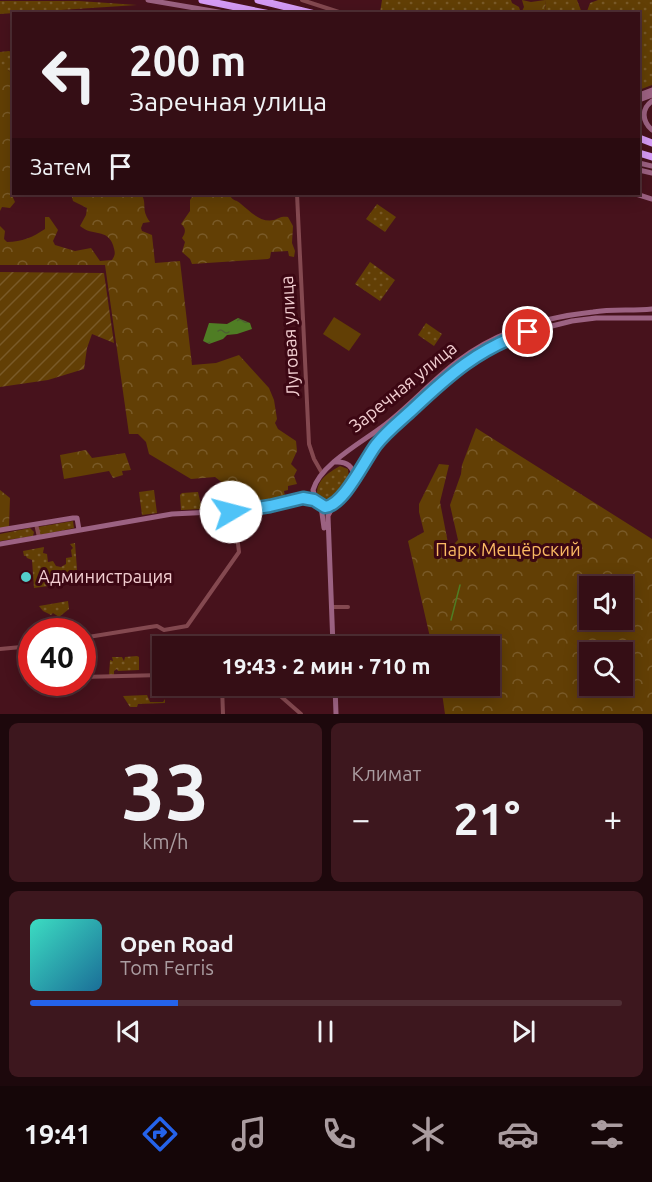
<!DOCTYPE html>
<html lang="ru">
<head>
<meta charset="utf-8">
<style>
  :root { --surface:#350e15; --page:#3d171e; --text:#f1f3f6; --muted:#aa9ca0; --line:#4f2e34; --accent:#2563eb }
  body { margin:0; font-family:Ubuntu,sans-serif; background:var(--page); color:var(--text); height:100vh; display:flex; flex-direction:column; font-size:22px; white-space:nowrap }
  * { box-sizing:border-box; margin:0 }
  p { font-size:20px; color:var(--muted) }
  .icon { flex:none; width:33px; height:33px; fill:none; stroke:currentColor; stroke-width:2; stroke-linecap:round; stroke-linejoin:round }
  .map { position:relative; height:714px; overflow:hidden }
  .drawer { display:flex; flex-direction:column; gap:9px; padding:9px; background:#1d080c; flex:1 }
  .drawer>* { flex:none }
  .banner { position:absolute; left:12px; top:12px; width:628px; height:183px; border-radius:0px; box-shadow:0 3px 15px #0003,0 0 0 2px var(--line); background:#350e15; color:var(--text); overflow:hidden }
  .fabs { position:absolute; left:579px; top:576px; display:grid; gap:12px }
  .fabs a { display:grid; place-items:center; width:54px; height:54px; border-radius:0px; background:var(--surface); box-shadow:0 3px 15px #0003,0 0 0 2px var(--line); font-size:30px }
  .speed { position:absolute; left:18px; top:618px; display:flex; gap:12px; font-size:30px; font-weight:700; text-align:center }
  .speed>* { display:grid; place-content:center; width:78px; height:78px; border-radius:50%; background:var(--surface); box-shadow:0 3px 15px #0003,0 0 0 2px var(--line); line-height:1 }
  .speed .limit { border:9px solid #d22; background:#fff; color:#111 }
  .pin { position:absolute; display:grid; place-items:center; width:51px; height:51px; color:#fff; margin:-26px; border:3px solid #fff; border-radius:50%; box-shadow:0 2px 6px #0007 }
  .me { position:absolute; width:66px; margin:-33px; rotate:82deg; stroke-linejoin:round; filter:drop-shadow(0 0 4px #0008) }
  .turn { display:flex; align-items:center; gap:21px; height:126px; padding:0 18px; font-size:27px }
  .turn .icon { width:78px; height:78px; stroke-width:2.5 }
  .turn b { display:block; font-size:42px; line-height:51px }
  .then { display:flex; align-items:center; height:57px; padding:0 18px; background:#0003; gap:12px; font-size:22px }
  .big { font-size:45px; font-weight:700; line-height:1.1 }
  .drawer .card { flex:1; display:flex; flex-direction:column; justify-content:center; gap:9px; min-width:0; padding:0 21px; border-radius:9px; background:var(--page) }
  .drawer .dial { align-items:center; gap:0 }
  .dial b { font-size:78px; line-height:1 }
  .song { display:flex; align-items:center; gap:18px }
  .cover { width:72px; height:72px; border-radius:9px; background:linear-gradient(135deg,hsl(170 70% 55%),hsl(200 70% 35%)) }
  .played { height:6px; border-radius:3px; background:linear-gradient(90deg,var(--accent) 25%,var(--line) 25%) }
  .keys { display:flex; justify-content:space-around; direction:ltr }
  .heat { display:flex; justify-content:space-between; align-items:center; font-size:33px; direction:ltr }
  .drawer .tiles { flex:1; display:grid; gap:9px; grid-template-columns:1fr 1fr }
  .card:last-child { grid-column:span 2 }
  .trip { position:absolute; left:152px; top:636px; width:348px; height:60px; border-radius:0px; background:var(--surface); box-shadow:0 3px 15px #0003,0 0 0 2px var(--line); font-weight:700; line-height:60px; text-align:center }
  .menu { display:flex; height:96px; justify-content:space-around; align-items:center; background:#150608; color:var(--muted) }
  .menu .icon { width:42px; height:42px }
  .menu .selected { color:var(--accent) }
  .menu b { font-size:27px; color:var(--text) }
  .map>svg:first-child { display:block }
  .grass { fill:url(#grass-dots) }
  .forest { fill:url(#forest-crowns); fill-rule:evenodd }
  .garden { fill:url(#garden-furrows) }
  .pitch { fill:#623f05 }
  .water { fill:url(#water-ripples) }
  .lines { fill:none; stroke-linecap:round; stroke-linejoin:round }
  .stream { stroke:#4f7d24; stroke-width:1.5 }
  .street { stroke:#844950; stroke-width:4 }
  .secondary { stroke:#9c6282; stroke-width:5 }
  .highway { stroke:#d59bf6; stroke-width:7 }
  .route-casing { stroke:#337fa1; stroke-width:15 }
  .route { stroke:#4fc3f7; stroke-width:10 }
  .poi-dot { fill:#53cdca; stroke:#3c0713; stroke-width:2 }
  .labels { text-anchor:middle; stroke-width:6; stroke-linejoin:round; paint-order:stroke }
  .street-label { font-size:18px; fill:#f2ced1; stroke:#3c0713 }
  .park-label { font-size:18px; fill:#faba63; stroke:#3c0713 }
  .poi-label { font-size:18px; fill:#f2ced1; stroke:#3c0713; text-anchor:start }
</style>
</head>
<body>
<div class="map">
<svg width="652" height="714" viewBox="0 0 652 714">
  <defs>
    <pattern id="grass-dots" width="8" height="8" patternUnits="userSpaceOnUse" patternTransform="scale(1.5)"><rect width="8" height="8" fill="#623f05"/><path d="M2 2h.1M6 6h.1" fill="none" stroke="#795a28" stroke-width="1.8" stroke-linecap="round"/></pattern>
    <pattern id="forest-crowns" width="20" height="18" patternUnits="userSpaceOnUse" patternTransform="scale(1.5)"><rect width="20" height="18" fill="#623f05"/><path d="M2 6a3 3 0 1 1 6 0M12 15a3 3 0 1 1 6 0" fill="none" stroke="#795a28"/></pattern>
    <pattern id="garden-furrows" width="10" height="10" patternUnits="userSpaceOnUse" patternTransform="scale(1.5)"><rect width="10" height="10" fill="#623f05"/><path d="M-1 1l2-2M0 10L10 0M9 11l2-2" fill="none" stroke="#795a28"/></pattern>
    <pattern id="water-ripples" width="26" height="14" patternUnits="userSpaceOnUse" patternTransform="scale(1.5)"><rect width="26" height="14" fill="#4f7d24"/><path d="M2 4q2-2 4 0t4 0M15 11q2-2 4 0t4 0" fill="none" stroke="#4c6130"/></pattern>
  </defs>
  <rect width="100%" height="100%" fill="#47121c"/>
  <path class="grass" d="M382 0H511L512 3 519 7 521 13H380Z
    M545 0H577L582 13H546Z
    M598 0H652V85L639 90V14H586L590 3Z
    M0 1H79L137 5 0 14Z
    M9 51 13 53V74L8 70H0V52Z
    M377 204 396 217 385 232 366 219Z
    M370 262 395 280 380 301 355 284Z
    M426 323 442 334 434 346 418 335Z
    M340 466 348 469 349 478 331 502 324 503 317 496C316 480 328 473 340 466Z
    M154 490 157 513 142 515 139 492Z
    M198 492 202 509 181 510 180 495 182 493Z
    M73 521 74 528 40 535 38 527Z
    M30 528 34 532 33 536 0 541V534Z
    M75 543 78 582 34 588 32 560 27 558 26 556H24L23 551 44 547 43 553 47 554 48 562 53 561 56 566 61 567 66 564V558L72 557 71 550 73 548 70 544Z
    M68 601 69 609 59 617 53 613 51 615 43 611 39 606Z
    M137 656 139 657V670L118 671 117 669 114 671V676L109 675 110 660 113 661 112 657H122L124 661 125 657Z
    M147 695 150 702H163L165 699V703L138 704 137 707H130L123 696Z"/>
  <path class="forest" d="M522 0 531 2 545 0 546 13H521L524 7Z
    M0 70H8L13 74 14 181 10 191 15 202 10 208 2 207 0 211Z
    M71 194H141C148 204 140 208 150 222L143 223 141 228 142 231 152 235 155 263 180 261 192 365 216 363 239 355 269 388 274 400 277 419 275 423 278 429 296 441 297 451 291 464 297 470 294 476 297 484 288 486V490L284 491 285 496 235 506 228 487 215 477 191 479 149 454 146 442 138 434H129L105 265H0V226L5 231 4 239 7 242C22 242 33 237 45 229V217H49L58 230 53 241 55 245 75 251 91 248 100 261 112 260C116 254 115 252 113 245 107 228 93 237 80 226L86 215 87 208 73 201Z
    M194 194H216L217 195 245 194 240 196H230C234 202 236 199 241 204 250 211 260 223 274 220 280 218 281 216 288 217L293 226 292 243 295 251 294 257 289 256 288 251 271 252 270 258 268 259 192 264 190 259 182 252 185 242 182 238C186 232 186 228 181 224L190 211V200Z
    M476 428 652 539V714H445L441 686H489V646H432L408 541 424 532 419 512V504L439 464 449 465 440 502 448 543 454 544 458 540 450 505 461 474 462 465ZM590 586H622V620H590ZM590 652H622V686H590Z
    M86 450 92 458 125 453 131 470 122 471 123 475 113 478 109 471 64 479 60 455Z
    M0 490 10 498 9 527 0 528Z"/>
  <path class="garden" d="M0 272 104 273 114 343 92 334 87 348 84 369 48 380 0 387Z"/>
  <path class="pitch" d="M334 317 361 334 349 351 323 334Z"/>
  <path class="water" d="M238 318 250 323 252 329 237 334 227 335 223 339 209 344 203 341 209 323 227 324Z"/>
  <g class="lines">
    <path class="stream" d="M451 620 460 585"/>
    <path class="street" d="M302 0 345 14
      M297 194 309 444 314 459 322 473
      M36 524 39 537
      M331 607H348
      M82 638 150 627 157 626 164 630 187 626 239 552 234 511
      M0 649 32 646
      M82 677 162 675
      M222 686 223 714
      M269 686 301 714"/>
    <path class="secondary" d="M148 0 230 14
      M639 95 652 90
      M639 100 652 95
      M652 101C641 109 642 121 652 130
      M639 163 652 166
      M639 170 652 173
      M636 194 652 199
      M335 462C347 461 354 467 354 478
      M316 501 313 490C320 465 362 442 382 427 409 407 431 381 458 361 496 332 545 317 593 312 612 309 632 311 652 309
      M321 506 324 528
      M0 530 73 518H77L79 530
      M0 544 172 514 234 511 270 506 303 498 314 500 325 507 333 506
      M333 646 328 516 333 506 342 496 382 438 458 368 483 350 528 332 572 321 596 318H652
      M335 686 336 714"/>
    <path class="highway" d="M202 0 270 14
      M258 0 315 14
      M639 138 652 143
      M639 153 652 157"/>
  </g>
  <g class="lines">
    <defs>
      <path id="route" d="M231 512 270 506 303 498 314 500 325 507C344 505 364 461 376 445 386 432 400 421 412 410 449 375 479 348 528 332"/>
    </defs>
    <use href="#route" class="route-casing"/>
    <use href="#route" class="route"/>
  </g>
  <circle class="poi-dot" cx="26" cy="577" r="6"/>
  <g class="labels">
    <g class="street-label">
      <text transform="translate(290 336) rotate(-93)" y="6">Луговая улица</text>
      <text transform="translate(403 387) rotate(-39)" y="6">Заречная улица</text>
    </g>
    <g class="park-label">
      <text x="508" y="556">Парк Мещёрский</text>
    </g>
    <g class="poi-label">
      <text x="38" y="583">Администрация</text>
    </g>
  </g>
</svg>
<div class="fabs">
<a><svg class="icon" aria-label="sound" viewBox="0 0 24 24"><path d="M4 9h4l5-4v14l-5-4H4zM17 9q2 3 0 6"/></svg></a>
<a><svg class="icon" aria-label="search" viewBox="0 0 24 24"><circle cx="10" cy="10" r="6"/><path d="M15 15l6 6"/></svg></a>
</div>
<div class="speed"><div class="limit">40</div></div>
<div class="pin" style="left:528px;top:332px;background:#d93025"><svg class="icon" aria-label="arrive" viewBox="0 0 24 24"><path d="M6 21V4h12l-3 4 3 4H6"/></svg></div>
<svg class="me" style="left:231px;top:512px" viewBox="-20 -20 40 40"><circle r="19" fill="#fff"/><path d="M0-13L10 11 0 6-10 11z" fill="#4fc3f7"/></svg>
<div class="trip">19:43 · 2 мин · 710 m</div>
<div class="banner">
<div class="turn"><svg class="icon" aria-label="left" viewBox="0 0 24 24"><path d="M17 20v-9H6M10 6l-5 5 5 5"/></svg><div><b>200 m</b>Заречная улица</div></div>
<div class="then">Затем<svg class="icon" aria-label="arrive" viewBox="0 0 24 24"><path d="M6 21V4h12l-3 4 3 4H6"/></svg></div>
</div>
</div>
<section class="drawer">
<div class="tiles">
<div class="card dial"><b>33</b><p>km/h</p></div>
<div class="card"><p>Климат</p>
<div class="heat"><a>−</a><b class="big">21°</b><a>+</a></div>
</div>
<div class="card">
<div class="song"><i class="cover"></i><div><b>Open Road</b><p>Tom Ferris</p></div></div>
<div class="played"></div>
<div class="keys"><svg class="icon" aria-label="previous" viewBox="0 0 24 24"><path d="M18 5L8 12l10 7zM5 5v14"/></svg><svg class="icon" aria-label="pause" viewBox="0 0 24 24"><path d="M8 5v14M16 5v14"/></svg><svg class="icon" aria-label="next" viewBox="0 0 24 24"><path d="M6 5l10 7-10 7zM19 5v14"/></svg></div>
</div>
</div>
</section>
<nav class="menu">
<b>19:41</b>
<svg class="icon selected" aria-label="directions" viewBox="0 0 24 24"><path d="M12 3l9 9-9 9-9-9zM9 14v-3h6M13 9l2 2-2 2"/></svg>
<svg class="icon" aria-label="music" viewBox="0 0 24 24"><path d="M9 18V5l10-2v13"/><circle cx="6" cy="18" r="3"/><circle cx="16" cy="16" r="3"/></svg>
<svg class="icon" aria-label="phone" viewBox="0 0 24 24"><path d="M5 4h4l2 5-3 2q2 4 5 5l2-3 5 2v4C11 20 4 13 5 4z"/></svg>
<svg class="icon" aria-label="climate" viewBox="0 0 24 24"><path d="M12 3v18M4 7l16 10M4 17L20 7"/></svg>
<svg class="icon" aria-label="car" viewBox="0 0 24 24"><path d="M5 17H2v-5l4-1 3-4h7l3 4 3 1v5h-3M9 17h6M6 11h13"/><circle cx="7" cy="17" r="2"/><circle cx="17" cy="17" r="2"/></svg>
<svg class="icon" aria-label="filters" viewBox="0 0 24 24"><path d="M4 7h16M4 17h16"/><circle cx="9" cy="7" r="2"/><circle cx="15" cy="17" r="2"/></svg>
</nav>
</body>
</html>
